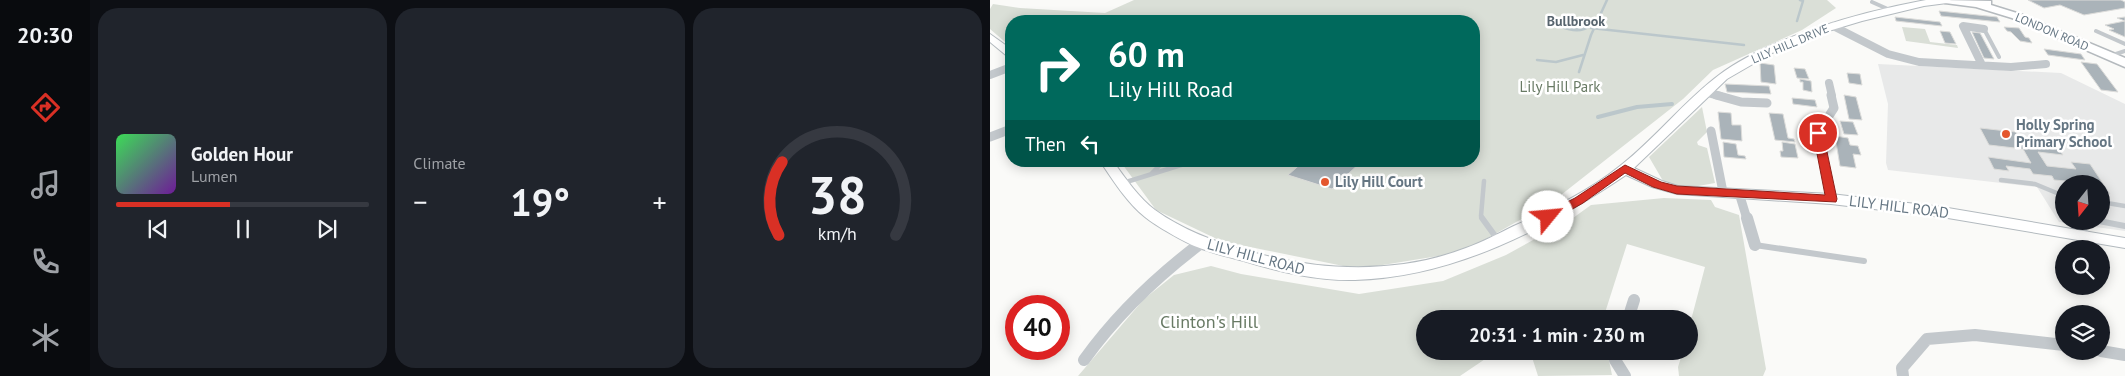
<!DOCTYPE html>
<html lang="en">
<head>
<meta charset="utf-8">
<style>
  :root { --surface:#171b24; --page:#20242c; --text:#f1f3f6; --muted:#9ea1a6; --line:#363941; --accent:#d93025 }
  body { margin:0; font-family:"PT Sans",sans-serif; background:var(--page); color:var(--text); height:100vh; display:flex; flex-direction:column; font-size:19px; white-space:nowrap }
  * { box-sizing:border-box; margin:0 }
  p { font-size:16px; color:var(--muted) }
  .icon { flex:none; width:28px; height:28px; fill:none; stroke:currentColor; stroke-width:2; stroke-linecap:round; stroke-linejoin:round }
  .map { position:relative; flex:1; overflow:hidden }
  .side { display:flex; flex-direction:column; gap:8px; padding:8px; background:#0d0f14; width:900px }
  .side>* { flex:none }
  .guide { position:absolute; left:15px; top:15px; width:475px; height:152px; border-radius:20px; box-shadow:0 2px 12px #0003; background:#00695c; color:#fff; overflow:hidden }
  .needle { width:32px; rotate:197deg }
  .controls { position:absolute; left:1065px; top:175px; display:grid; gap:10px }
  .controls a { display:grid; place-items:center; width:55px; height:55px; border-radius:50%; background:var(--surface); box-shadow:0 2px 12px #0003; font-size:25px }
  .speed { position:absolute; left:15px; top:295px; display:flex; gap:10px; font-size:25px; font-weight:700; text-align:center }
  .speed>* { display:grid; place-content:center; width:65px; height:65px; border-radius:50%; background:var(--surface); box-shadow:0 2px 12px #0003; line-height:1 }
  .speed .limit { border:8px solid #d22; background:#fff; color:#111 }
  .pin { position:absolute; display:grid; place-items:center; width:42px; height:42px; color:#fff; margin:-21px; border:2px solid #fff; border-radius:50%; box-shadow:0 1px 5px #0007 }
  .me { position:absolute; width:55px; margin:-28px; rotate:62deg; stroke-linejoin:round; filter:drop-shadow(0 0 4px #0008) }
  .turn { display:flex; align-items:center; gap:18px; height:105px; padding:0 20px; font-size:22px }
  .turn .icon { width:65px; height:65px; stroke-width:2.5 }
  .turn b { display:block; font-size:35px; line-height:42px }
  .then { display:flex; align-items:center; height:48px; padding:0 20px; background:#0003; gap:10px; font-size:19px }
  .big { font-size:38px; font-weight:800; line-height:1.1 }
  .side .tile { flex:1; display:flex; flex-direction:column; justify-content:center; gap:8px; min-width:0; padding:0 18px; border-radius:20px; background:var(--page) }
  .side .dial { align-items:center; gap:0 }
  .dial svg { height:130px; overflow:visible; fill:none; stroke:var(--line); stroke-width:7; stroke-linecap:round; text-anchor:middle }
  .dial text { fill:var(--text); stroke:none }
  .song { display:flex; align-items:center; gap:15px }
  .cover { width:60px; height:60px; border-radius:8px; background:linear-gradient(135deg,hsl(130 70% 55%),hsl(280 70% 35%)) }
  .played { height:5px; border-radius:2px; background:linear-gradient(90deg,var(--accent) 45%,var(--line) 45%) }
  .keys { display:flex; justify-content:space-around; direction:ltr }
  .heat { display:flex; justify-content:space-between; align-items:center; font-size:28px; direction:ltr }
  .side .tiles { flex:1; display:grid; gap:8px; grid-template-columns:repeat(3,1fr) }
  .trip { position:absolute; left:426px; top:310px; width:282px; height:50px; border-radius:25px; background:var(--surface); box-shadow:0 2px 12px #0003; font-weight:800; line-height:50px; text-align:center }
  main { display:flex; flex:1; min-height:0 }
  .tab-bar { display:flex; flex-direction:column; width:90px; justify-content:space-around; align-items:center; background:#090b0e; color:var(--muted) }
  .tab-bar .icon { width:35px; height:35px }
  .tab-bar .active { color:var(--accent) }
  .tab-bar b { font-size:22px; color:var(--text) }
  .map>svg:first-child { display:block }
  .built { fill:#e8e9e9; fill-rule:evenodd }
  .green { fill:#dadfd7 }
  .water { fill:#bbc7cb }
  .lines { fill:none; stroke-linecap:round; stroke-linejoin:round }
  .stream-far1 { stroke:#bbc7cb; stroke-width:2.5 }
  .stream { stroke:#bbc7cb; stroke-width:4 }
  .building { fill:#aab3b9; stroke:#dcdcda }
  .secondary-casing { stroke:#b3babf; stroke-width:2 }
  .primary-casing { stroke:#b5babe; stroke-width:3 }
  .lane-far2 { stroke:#c3c8cc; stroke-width:4 }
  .lane-far1 { stroke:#c3c8cc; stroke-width:4.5 }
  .lane { stroke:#c3c8cc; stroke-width:6 }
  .street-far2 { stroke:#c3c8cc; stroke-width:8 }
  .street-far1 { stroke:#c3c8cc; stroke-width:9 }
  .street { stroke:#c3c8cc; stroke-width:12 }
  .secondary { fill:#fff; fill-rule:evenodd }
  .primary { fill:#fff; fill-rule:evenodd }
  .route { fill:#d93025; stroke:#8d1f18 }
  .poi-dot { fill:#e4572e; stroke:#fff; stroke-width:2 }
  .labels { text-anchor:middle; stroke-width:5; stroke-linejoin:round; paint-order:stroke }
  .far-street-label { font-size:12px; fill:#657683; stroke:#fff }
  .far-neighbourhood-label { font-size:14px; font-weight:bold; fill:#57646e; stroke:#fff }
  .park-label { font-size:15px; fill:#687a64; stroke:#fff }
  .poi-label { font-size:15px; font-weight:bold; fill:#657683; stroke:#fff; text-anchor:start }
  .street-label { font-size:15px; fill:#657683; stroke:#fff }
  .near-park-label { font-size:18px; fill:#687a64; stroke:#fff }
</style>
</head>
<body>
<main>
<nav class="tab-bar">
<b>20:30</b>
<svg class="icon active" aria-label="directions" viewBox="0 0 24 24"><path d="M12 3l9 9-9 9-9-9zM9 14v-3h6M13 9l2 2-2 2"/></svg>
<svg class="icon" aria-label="music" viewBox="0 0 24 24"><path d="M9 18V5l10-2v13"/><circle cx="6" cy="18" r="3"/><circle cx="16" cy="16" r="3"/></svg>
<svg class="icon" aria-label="phone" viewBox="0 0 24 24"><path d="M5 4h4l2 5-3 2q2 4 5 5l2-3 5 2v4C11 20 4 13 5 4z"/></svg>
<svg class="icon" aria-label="climate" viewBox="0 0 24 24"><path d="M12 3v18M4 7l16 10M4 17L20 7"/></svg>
</nav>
<section class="side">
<div class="tiles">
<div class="tile">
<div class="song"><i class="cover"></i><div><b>Golden Hour</b><p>Lumen</p></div></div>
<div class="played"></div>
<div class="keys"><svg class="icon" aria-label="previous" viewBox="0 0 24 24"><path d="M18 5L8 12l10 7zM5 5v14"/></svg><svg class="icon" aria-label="pause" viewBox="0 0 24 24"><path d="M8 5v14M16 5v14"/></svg><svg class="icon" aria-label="next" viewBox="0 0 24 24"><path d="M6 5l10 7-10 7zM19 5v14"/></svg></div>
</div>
<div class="tile"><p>Climate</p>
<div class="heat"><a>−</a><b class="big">19°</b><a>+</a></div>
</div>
<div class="tile dial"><svg viewBox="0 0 100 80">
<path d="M14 69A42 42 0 1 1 86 69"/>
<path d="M14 69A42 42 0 0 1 16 24" stroke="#d93025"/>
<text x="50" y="56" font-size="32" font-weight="700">38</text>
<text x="50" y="72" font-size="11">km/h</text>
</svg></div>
</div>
</section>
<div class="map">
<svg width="1135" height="376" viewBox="0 0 1135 376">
  <rect width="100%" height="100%" fill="#fafaf8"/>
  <path class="built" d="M888 64 1071 73 1135 104V231L1069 222 1047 187 898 170 896 163 898 104ZM1074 184H1111V221H1074Z"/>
  <path class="green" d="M144 0H837L846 8 812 30 723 70 693 99 562 202 473 252 368 269 231 241 166 210 130 161H484V21H21V47L0 29V9L3 4 30 8 115 13Z
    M912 27 935 29 940 42 967 45 968 48 916 41Z
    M712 107 717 132 707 142 708 145 717 148 725 183 697 188 676 186 659 157Z
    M674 198 721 200 725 207 749 215 776 369 773 376H689L688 367 693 351H700V324L715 267 637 244 613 319H435V351H507L470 376H88L154 299 184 275 221 266 251 274 369 294 453 281 516 255 583 218 601 205Z
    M540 351H617L622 375 548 376Z"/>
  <path class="water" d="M580 17 601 21 602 26C592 34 582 32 571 28L574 22Z"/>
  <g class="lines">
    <path class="stream-far1" d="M807 21 813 1 810 0
      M601 28 754 45
      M547 60 566 62 593 55
      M589 72 601 35 617 0"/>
    <path class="stream" d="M608 117 647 107 682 104"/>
  </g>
  <path class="building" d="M1038 0H1131L1135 2V8L1094 15 1070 5 1054 8Z
    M949 11 1007 17 1010 22 951 16Z
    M905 17 950 22 952 26 906 21Z
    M1135 17V37L1119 30 1124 29 1115 25 1135 21 1127 18Z
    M1014 27 1029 28 1035 37 1039 38 1042 43 1030 41 1021 32 1017 31Z
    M950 31 960 32 966 44 955 43Z
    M982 32 990 33 1004 59 994 58Z
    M1054 49 1091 54 1095 60 1058 55Z
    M1091 62 1107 64 1128 92 1111 90Z
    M770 63 784 65 786 84 771 82Z
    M804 68 815 69 819 79 807 78Z
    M857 73 870 74 872 85 859 83Z
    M810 79 821 81 822 92 813 90V82H810Z
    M735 84 779 86 781 94 737 92Z
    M854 95 866 97 872 120 859 119Z
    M802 98 825 100 827 107 803 104Z
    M728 112 741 113 742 125H751L752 141 731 139Z
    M779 113 793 114 798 138 804 139 805 142 785 140Z
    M850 121 863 122 868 135 854 134Z
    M990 128 1026 132 1028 136 1063 140 1073 155 1048 152 1057 166 1086 169 1081 162 1100 164 1120 194 1111 192V184L1064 180 1062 176 1043 174 1040 169 1016 166 1019 171 1004 169 998 157 1041 163 1033 149 999 145Z
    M845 136 858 138 860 145 868 146 871 155 863 154 866 168 850 166Z
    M733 142 746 144 748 155 755 156 756 159 734 157Z
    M792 142 805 144 808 158 791 157 790 151H793Z
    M314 161 335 166 340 161H372L342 189 298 175Z"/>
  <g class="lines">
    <defs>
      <path id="secondary" d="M936 0H961L957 3 934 6 872 21 832 33 782 53 737 79 644 168 672 181 688 186 841 194 952 207 1135 238V248L952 217 841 204 687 194 662 187 636 175C556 229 464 277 365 280 327 281 290 272 254 261 238 257 222 253 207 247 194 242 166 226 155 217 138 204 122 179 110 161H123C135 178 149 198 165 210 193 230 225 242 258 251 328 271 406 275 476 248 493 242 509 233 526 225 562 209 599 191 630 166 665 139 694 101 729 75 779 37 875 11 936 0Z
        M0 34 21 49V57L17 56 0 42Z"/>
      <path id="primary" d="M950 0 1001 1V5L1030 14 1135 58V67L1022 18 986 7 955 3Z"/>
    </defs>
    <use href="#secondary" class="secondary-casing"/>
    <use href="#primary" class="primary-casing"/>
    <path class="lane-far2" d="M882 2 900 10
      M994 29 1009 57
      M1106 31 1135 44
      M1126 54 1135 51"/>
    <path class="lane-far1" d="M162 173 174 161
      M1011 180 1045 184 1074 196
      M133 183 204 161
      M1111 202 1135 206
      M493 219 491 216 494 181"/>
    <path class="lane" d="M492 218 508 240
      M1089 221 1097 236
      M1109 221 1135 226
      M765 245 874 261"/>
    <path class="street-far2" d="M843 26 898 54 929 62 1021 67 1056 64
      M992 65 973 26 994 29
      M0 75 21 67
      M839 83 842 96
      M714 92 730 96"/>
    <path class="street-far1" d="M726 95 751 102 777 103
      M721 131 733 192
      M0 137 21 129
      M749 193 757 219
      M841 199 828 133 844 108 841 95"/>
    <path class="street" d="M757 218 765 245
      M638 319 644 300
      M628 351 625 360 635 376
      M1111 351 1135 355
      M94 360C127 314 166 277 211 243
      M913 376 912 368 937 339 985 335 1074 345"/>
    <use href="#secondary" class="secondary"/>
    <use href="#primary" class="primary"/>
  </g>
  <path class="route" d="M828 130 833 133 847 199 846 202 687 194 663 187 635 173 593 203 563 220 558 221 553 217 554 214 585 198 635 165 671 182 687 186 835 195 823 133Z"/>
  <g class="poi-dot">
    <circle cx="1016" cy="134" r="5"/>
    <circle cx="335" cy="182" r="5"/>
  </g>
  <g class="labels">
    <g class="far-street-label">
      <text transform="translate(1062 32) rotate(23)" y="4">LONDON ROAD</text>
      <text transform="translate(800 44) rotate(-23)" y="4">LILY HILL DRIVE</text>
    </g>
    <g class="far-neighbourhood-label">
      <text x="586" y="26">Bullbrook</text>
    </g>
    <g class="park-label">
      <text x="570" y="92">Lily Hill Park</text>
    </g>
    <g class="poi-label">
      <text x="1026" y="130">Holly Spring<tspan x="1026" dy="17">Primary School</tspan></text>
      <text x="345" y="187">Lily Hill Court</text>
    </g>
    <g class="street-label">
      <text transform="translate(909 207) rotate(7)" y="5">LILY HILL ROAD</text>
      <text transform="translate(266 257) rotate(15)" y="5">LILY HILL ROAD</text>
    </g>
    <g class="near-park-label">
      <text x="219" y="328">Clinton's Hill</text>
    </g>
  </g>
</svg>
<div class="controls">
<a><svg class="needle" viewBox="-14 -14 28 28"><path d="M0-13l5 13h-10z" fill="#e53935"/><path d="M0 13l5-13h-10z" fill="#9ea1a6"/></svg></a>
<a><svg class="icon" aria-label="search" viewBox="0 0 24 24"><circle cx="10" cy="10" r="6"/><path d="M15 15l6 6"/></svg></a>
<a><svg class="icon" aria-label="layers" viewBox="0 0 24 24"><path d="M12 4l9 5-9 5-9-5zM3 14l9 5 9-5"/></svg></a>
</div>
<div class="speed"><div class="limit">40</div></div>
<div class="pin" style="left:828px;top:133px;background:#d93025"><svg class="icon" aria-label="arrive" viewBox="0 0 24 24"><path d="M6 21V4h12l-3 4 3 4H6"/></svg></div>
<svg class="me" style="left:558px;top:217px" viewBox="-20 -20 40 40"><circle r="19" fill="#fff"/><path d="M0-13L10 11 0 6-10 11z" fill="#d93025"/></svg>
<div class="trip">20:31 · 1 min · 230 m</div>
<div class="guide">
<div class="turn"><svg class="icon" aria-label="right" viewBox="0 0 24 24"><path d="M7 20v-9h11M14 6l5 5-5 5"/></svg><div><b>60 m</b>Lily Hill Road</div></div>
<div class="then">Then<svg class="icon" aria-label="left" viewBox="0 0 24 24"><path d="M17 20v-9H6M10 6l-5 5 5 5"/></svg></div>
</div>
</div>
</main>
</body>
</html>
